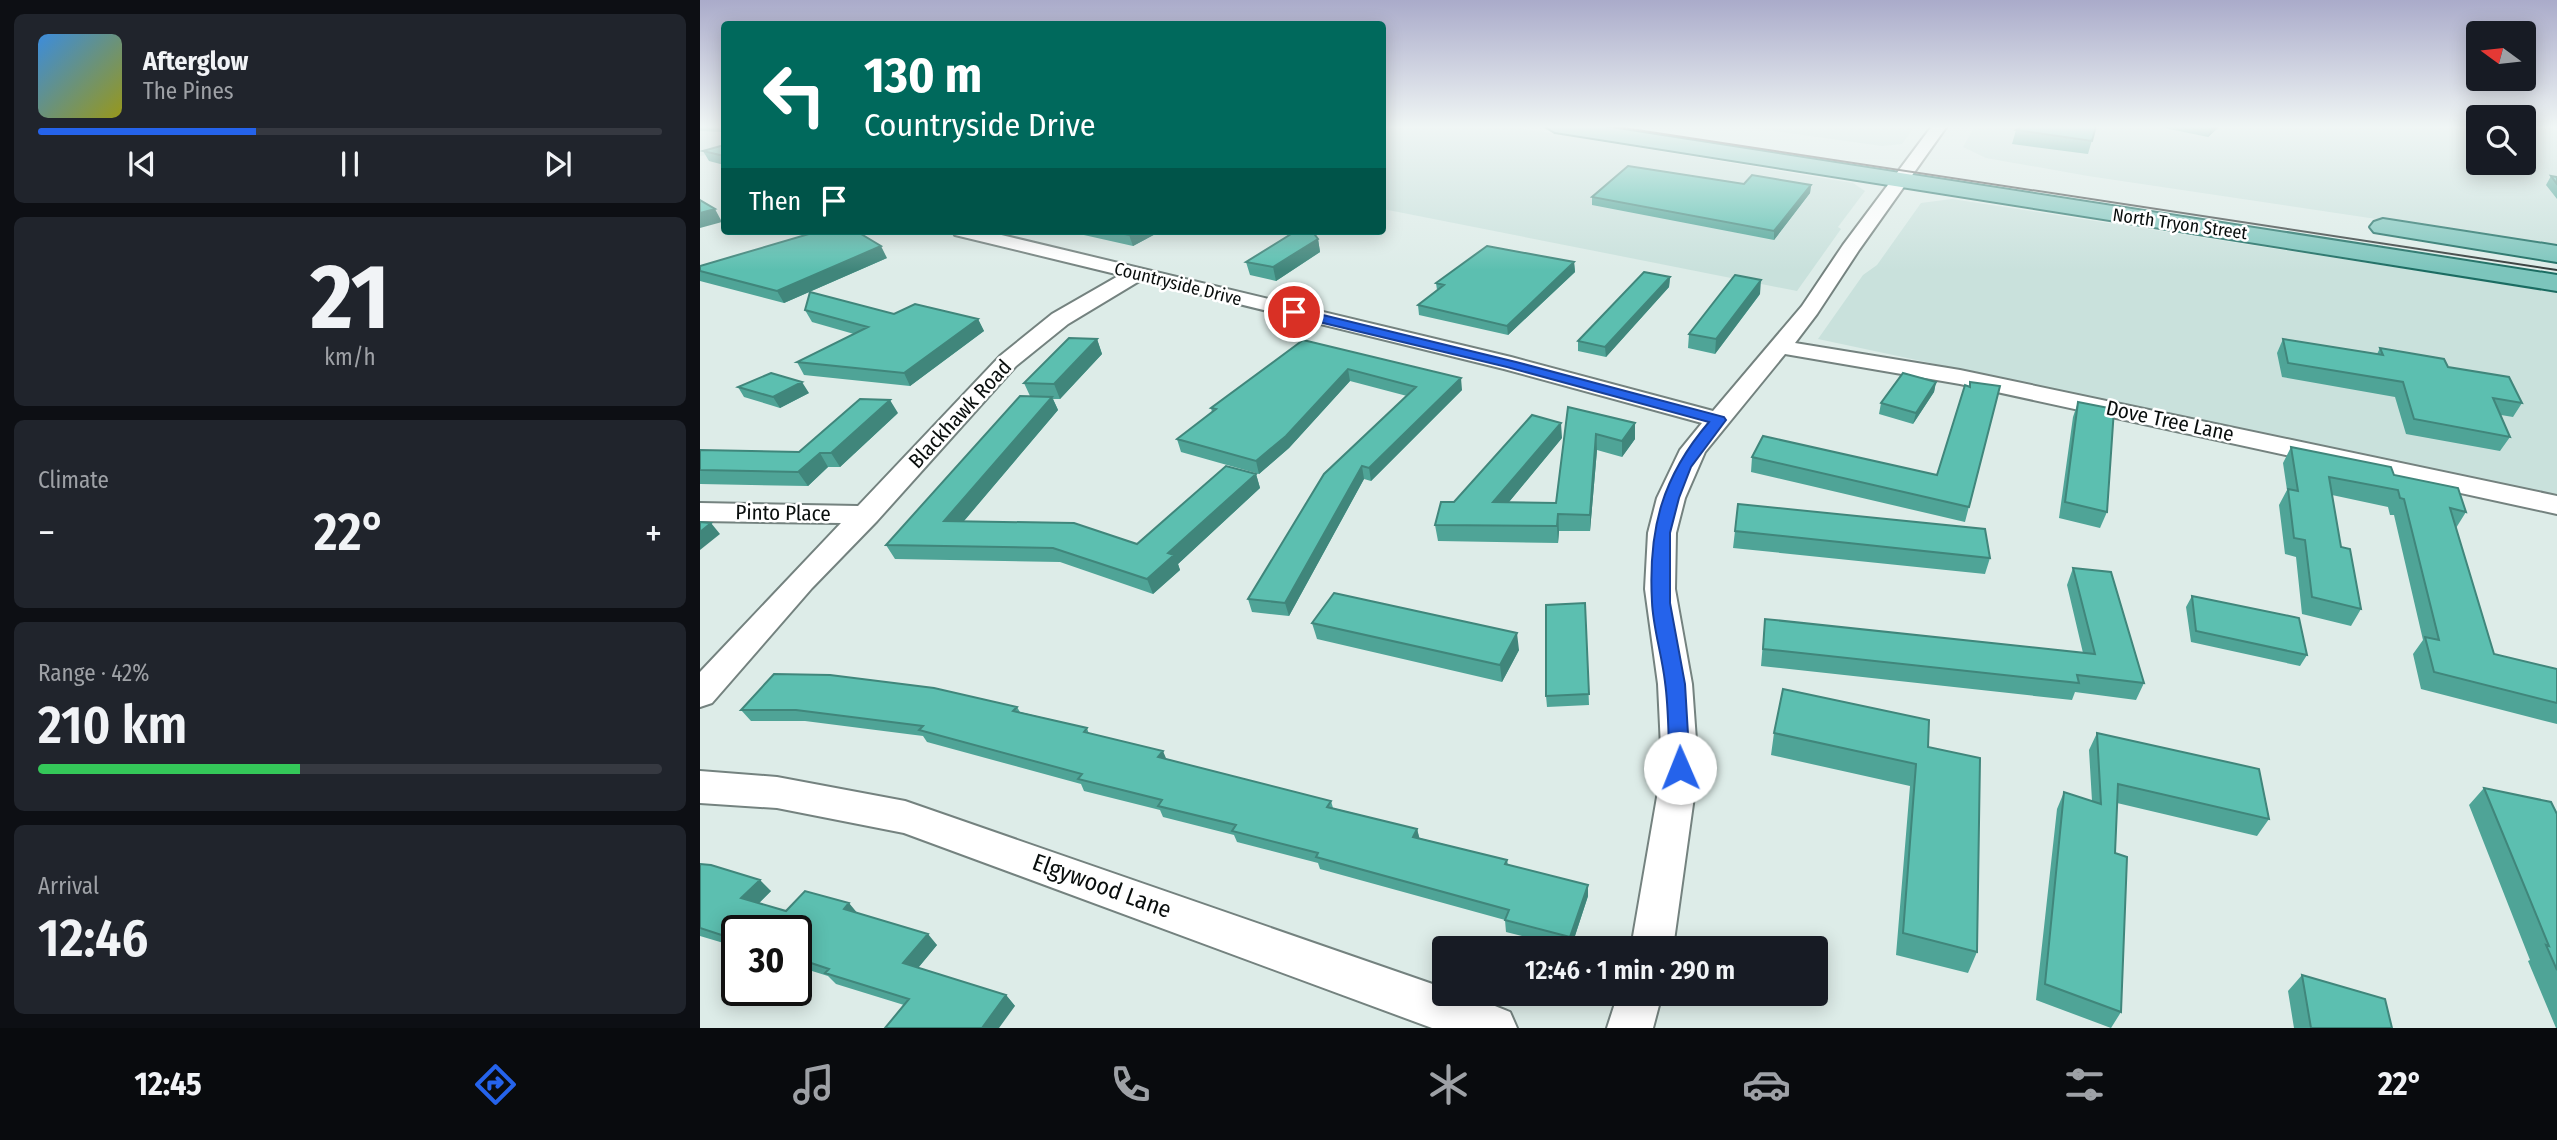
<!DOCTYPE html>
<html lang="en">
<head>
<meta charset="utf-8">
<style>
  :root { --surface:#171b24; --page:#20242c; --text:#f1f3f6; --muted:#9ea1a6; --line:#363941; --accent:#2563eb }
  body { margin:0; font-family:"Fira Sans Condensed",sans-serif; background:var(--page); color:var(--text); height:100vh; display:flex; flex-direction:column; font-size:26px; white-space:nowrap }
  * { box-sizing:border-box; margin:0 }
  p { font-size:23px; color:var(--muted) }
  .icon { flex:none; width:38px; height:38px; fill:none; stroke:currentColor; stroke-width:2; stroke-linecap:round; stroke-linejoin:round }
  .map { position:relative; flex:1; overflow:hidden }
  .drawer { display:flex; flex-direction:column; gap:14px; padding:14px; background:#0d0f14; width:700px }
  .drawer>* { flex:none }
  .guide { position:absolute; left:21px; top:21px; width:665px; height:214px; border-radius:7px; box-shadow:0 4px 18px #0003; background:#00695c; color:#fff; overflow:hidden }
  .needle { width:46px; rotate:285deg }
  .buttons { position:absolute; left:1766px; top:21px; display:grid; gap:14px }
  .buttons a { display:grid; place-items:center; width:70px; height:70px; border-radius:7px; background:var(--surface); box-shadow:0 4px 18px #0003; font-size:35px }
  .speed { position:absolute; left:21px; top:915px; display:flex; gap:14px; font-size:35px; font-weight:700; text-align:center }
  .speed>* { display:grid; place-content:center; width:91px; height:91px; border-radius:50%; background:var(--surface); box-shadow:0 4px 18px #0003; line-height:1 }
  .speed .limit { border:4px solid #111; border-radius:10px; background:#fff; color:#111 }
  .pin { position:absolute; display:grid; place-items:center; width:60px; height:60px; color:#fff; margin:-30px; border:4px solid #fff; border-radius:50%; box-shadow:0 2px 7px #0007 }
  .me { position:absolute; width:77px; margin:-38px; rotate:359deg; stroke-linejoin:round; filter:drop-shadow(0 0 5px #0008) }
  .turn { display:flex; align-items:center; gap:24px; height:147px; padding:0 28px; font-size:32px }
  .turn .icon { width:91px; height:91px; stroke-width:2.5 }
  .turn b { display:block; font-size:49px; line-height:60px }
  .then { display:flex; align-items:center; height:66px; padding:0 28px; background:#0003; gap:14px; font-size:26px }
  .big { font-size:52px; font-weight:600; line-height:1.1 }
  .drawer .card { flex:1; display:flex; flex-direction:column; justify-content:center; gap:10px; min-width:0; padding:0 24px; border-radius:10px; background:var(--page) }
  .drawer .dial { align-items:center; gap:0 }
  .dial b { font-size:91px; line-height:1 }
  .song { display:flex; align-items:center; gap:21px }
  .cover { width:84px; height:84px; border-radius:10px; background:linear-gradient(135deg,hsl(210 70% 55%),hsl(60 70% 35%)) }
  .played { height:7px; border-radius:4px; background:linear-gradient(90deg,var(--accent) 35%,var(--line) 35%) }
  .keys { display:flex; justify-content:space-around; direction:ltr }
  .heat { display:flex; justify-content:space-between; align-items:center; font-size:38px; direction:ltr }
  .charge { height:10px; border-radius:5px; background:linear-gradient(90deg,#34c759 42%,var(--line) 0) }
  .trip { position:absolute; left:732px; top:936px; width:396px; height:70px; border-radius:7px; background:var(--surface); box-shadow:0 4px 18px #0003; font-weight:600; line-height:70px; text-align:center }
  .menu { display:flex; height:112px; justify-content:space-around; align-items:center; background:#090b0e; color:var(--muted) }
  .menu .icon { width:49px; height:49px }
  .menu .active { color:var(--accent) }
  .menu b { font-size:32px; color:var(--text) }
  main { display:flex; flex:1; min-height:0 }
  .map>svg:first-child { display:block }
  .built { fill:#c9e1dc }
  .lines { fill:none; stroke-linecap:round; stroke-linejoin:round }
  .street-casing { stroke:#74827f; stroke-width:4 }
  .primary-casing { stroke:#1b6c62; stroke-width:4 }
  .street { fill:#fff; fill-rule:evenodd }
  .primary { fill:#7cc5bc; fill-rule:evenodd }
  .tram { stroke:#373e3d; stroke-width:2 }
  .wall { fill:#4fa497 }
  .shaded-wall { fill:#40867b }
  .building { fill:#5cbfb0; stroke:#40867b; stroke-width:2 }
  .route { fill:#2563eb; stroke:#184099; stroke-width:2 }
  .labels { text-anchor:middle; stroke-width:5; stroke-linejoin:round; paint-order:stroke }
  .far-street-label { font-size:18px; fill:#090e0d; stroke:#fff }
  .street-label { font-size:21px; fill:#090e0d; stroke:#fff }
  .near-street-label { font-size:24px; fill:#090e0d; stroke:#fff }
</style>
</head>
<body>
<main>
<section class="drawer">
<div class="card">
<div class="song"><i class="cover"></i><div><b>Afterglow</b><p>The Pines</p></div></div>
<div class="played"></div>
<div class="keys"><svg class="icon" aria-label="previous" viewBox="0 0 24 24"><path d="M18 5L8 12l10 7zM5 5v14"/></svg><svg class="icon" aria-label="pause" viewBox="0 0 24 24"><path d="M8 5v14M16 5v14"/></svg><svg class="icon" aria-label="next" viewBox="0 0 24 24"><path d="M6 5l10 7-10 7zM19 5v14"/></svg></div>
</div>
<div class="card dial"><b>21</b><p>km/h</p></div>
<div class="card"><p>Climate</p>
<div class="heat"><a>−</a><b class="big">22°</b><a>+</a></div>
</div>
<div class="card"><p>Range · 42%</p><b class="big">210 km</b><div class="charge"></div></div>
<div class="card"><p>Arrival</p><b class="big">12:46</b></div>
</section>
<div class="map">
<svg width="1857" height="1028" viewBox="0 0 1857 1028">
  <rect width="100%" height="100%" fill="#ddece8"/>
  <path class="built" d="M0 126H24V152L0 156Z
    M682 126H807L1153 183 1165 191 1138 227 1141 229 1097 291 683 209Z
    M1038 126H1215L1202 144 1182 146Z
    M1275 126H1778V163H1824V126H1857V246L1388 176 1286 158 1263 147Z
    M1252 199 1857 292V496L1118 339 1163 275 1177 265 1221 203Z"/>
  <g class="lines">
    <defs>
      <path id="street" d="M1232 126H1247L1159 250 1117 314 1095 343 1260 370 1857 496V514L1260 384 1085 354 1005 452 985 498 976 533 975 589 992 684 998 768 973 948H931L962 768 958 684 945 589 948 533 957 498 980 450 1002 423 804 369 441 280 368 324 316 366 177 521 112 588 12 703 0 707V672L141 523 0 521V503L158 506 300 356 352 314 420 275 255 235 253 231H285L811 357 1013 411 1102 306 1143 245Z
        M0 771 77 777 205 801 744 988V994C768 994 788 1003 810 1012L817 1028H732L204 833 77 808 0 803Z
        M918 994H962L953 1028H907Z"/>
      <path id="primary" d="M845 126H898L1857 275V291L855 132Z
        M1683 219 1857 246V262L1674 232 1670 227 1674 222Z"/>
    </defs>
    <use href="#street" class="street-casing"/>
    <use href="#primary" class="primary-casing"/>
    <use href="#street" class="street"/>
    <use href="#primary" class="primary"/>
    <path class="tram" d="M911 126 1857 270"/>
  </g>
  <path class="wall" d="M0 126H24V132L0 131Z
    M1396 126 1388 154 1312 144 1316 130Z
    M1455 126H1520L1508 137Z
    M24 145V165L9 161 3 151Z
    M1851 176 1857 177V199L1846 185Z
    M1044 184 1111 185 1110 193 1074 240 892 205V197Z
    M366 231H461L433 246Z
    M618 239 620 252 576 281 550 275 546 262Z
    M187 258 84 303 0 281V266Z
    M874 262 875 272 808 335 719 315 718 305 737 290 736 283Z
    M970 277 969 287 906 357 878 351V341Z
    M1060 294 1015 354 988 348 989 334Z
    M105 310 278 319 284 331 210 386 104 375 97 362 154 334 112 322Z
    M397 339 402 354 360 399H353L358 410 264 521 437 544 556 474 560 488 478 564 480 570 453 594 360 562 195 559 186 545 330 396 324 383Z
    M1583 339 1677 354 1680 348 1748 367 1822 403 1813 417 1801 415 1810 437 1800 451 1706 434 1695 397 1582 377 1577 353Z
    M603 340 762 390 671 481 664 479 589 616 552 612 548 599 707 396 650 381 589 448 559 474 481 452 477 439 512 412 511 408Z
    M1236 382 1234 392 1213 424 1179 414 1181 403Z
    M1270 382 1300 386 1265 522 1051 472 1052 457 1237 475Z
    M38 387 109 393 80 408 44 397Z
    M1378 402 1407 512 1400 528 1359 518 1373 417Z
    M868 407 935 439 922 457 897 450 890 531H859L858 543 738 541 735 525 754 502 862 438 808 503H856Z
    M198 413 140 467H128L108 486 0 484V450L99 452Z
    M1591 447 1694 475 1766 512 1756 528 1794 654 1857 669V724L1721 689 1713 654 1723 640 1694 515H1690L1688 507 1632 495 1641 547 1661 609 1651 626 1602 614 1596 557 1585 554 1579 505 1587 490 1583 463Z
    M1035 531 1290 558 1285 574 1033 548Z
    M1373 568 1444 683 1436 700 1375 692 1372 700 1061 666 1065 619 1383 653 1367 585Z
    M1492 596 1607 655 1600 666 1491 642 1486 607Z
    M885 603 889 705 847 707 846 696Z
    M612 623 819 650 802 682 617 639Z
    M317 707 320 712 387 728 389 734 466 759 631 801 633 808 717 829 719 838 807 860 808 865 888 896 871 948 806 932 805 920 620 869 618 863 537 842 534 835 463 817 460 810 384 791 381 784 227 742 223 736 105 721H51L41 710Z
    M1074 733 1228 747 1277 952 1268 973 1196 955 1210 786 1071 755Z
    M1397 733 1569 819 1557 836 1417 803 1415 853 1421 1012 1411 1028 1336 1000 1357 809 1364 792 1392 801 1389 750Z
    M1784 788 1857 814V1028H1856L1828 961 1830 960 1769 805Z
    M0 864 71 891 59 903 86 911 157 913 237 945 218 968 306 995 315 1006 204 1005 136 984 128 976 96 966V931H37V947L0 936Z
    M1602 975 1692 1028H1594L1588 991Z"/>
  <path class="shaded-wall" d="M1512 126H1520L1508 137Z
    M1111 185 1110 193 1074 240V231Z
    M15 209 22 222 0 228V213Z
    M438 231H461L433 246 429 235Z
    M618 239 620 252 576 281 573 267Z
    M181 246 187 258 84 303 77 291Z
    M874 262 875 272 808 335 807 326Z
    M970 277 969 287 906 357 905 347Z
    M1061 280 1060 294 1015 354 1016 339Z
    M278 319 284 331 210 386 204 373Z
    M397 339 402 354 360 399 354 384Z
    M648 369 650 381 589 448 559 474 556 461Z
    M761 378 762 390 671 481 669 468Z
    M102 382 109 393 80 408 73 397Z
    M1236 382 1234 392 1213 424 1216 413Z
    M352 397 358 410 252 535 244 521Z
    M190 400 198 413 140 467 131 453Z
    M861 423 862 438 795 519 793 502Z
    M935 423V439L922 457V441Z
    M896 434 897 450 890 531V515Z
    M120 453 128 467 108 486 98 472Z
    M662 466 664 479 589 616 585 603Z
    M556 474 560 488 478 564 480 570 453 594 447 579 468 553Z
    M858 514 859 531 858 543 857 526Z
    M11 523 20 534 0 550V532Z
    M817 633 819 650 802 682 800 665Z
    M463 751 468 763 458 757Z
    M717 829 720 840 713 837Z
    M60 880 71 891 53 909 41 898Z
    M888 885V896L871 948 870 937Z
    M149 903 159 915 144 909Z
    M228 934 237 945 213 974 203 963Z
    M306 995 315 1006 299 1028H282Z"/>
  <path class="building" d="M1322 126H1396L1392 141 1316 130Z
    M24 145V156L3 151Z
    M928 166 1044 184 1052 175 1111 185 1074 231 892 197Z
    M1851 176 1857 177V184Z
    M0 200 15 209 0 213Z
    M119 231H156L181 246 77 291 0 271V266Z
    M410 231H438L429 235Z
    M596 231H612L618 239 573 267 546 262Z
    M787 246 874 262 807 326 718 305 744 285 736 283Z
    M944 272 970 277 905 347 878 341Z
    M1035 275 1061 280 1016 339 989 334Z
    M110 292 194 314 215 304 278 319 204 373 97 362 168 327 105 310Z
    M369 338 397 339 354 384 324 383Z
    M1583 339 1683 355 1680 348 1744 359 1748 367 1809 377 1822 403 1793 398 1810 437 1714 419 1703 382 1588 363Z
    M603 340 761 378 669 468 662 466 585 603 548 599 624 474 716 387 648 369 586 436 556 461 477 439 516 409 511 408Z
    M71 373 102 382 73 397 38 387Z
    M1203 373 1236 382 1216 413 1181 403Z
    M1270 382 1300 386 1269 507 1052 457 1063 436 1237 475 1265 385 1270 387Z
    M320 396 352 397 244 521 374 523 437 544 526 466 556 474 468 553 474 555 447 579 353 548 186 545Z
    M160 399 190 400 131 453H120L98 472 0 470V450L99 452Z
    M1378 402 1414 409 1407 512 1365 502Z
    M868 407 935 423 922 441 896 434 890 515 858 514 857 526 735 525 741 502H754L832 415 861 423 793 502 856 503Z
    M1591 447 1691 467 1694 475 1758 488 1766 512 1750 508 1794 654 1857 669V703L1734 672 1725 637 1739 640 1704 499 1700 498 1698 490 1629 477 1641 547 1650 549 1661 609 1612 597 1605 540 1594 538 1588 489 1598 491Z
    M1038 504 1285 529 1290 558 1035 531Z
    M0 522 11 523 0 532Z
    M1373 568 1411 572 1444 683 1377 675 1379 683 1063 649 1065 619 1395 654Z
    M634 593 817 633 800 665 612 623Z
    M1492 596 1599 618 1607 655 1496 631Z
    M885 603 889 694 846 696V605Z
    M74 674 130 675 234 688 317 707 313 711 387 728 384 732 463 751 458 757 631 801 627 807 717 829 713 837 807 860 805 864 888 885 870 937 805 920 809 910 616 857 618 853 532 831 536 825 458 806 462 800 378 779 382 774 219 730 223 726 96 710H41Z
    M1083 689 1229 720 1228 747 1280 758 1277 952 1203 933 1216 764 1074 733Z
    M1397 733 1559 769 1569 819 1418 784 1415 853 1427 857 1421 1012 1345 984 1364 792 1401 804Z
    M1784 788 1851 802 1857 814V970L1846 945 1849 946Z
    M0 864 11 865 60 880 41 898 86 911 105 891 149 903 144 909 228 934 203 963 306 995 282 1028H185L209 999 125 973 129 969 96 958V931H37V940L0 928Z
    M1602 975 1685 999 1692 1028H1611Z"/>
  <linearGradient id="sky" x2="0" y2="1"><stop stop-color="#aaabca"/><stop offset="0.47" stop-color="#f0f6f5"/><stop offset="1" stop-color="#f0f6f5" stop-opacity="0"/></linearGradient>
  <rect width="1857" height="270" fill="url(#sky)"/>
  <path class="route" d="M594 308 816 362 1024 417 1026 420 991 467 979 498 970 533V603L985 684 990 768 987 774 980 776 973 774 970 768C968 739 969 710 965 682 962 655 953 628 952 602 948 529 962 477 1009 422L807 367 590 315 588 312Z"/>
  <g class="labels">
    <g class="far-street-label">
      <text transform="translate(1480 224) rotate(8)" y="6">North Tryon Street</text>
      <text transform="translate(478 284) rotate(14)" y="6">Countryside Drive</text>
    </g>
    <g class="street-label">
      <text transform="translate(260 414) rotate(-47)" y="7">Blackhawk Road</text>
      <text transform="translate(1470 421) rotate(12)" y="7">Dove Tree Lane</text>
      <text transform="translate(83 513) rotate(1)" y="7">Pinto Place</text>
    </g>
    <g class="near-street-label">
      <text transform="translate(402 886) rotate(20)" y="8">Elgywood Lane</text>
    </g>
  </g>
</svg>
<div class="buttons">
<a><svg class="needle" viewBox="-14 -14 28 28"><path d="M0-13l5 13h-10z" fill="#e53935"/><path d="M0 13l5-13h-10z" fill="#9ea1a6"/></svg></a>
<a><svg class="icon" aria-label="search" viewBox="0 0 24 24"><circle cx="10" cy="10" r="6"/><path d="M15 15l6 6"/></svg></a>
</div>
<div class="speed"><div class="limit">30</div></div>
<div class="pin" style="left:594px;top:312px;background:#d93025"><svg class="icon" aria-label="arrive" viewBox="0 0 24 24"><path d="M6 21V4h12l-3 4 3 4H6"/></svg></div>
<svg class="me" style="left:980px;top:768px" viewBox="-20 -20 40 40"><circle r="19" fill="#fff"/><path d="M0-13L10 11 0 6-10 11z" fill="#2563eb"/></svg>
<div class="trip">12:46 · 1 min · 290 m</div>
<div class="guide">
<div class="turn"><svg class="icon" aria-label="left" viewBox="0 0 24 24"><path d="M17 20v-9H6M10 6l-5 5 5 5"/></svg><div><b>130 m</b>Countryside Drive</div></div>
<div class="then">Then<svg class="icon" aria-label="arrive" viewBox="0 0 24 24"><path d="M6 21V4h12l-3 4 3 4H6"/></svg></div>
</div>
</div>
</main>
<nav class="menu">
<b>12:45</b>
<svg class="icon active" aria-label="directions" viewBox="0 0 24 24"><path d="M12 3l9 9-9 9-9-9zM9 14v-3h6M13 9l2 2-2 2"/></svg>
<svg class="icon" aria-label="music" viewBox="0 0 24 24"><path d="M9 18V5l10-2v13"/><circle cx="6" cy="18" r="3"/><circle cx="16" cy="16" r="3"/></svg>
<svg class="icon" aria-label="phone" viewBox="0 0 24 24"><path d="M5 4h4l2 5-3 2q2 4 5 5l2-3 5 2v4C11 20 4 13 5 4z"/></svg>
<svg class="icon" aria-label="climate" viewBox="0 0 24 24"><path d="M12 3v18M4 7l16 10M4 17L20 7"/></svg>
<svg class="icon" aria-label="car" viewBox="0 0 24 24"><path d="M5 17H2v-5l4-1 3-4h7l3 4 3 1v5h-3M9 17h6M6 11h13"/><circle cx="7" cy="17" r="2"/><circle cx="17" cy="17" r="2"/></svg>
<svg class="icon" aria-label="filters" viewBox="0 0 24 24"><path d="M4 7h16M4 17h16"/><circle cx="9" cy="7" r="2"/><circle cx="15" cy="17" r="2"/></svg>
<b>22°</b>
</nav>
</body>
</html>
